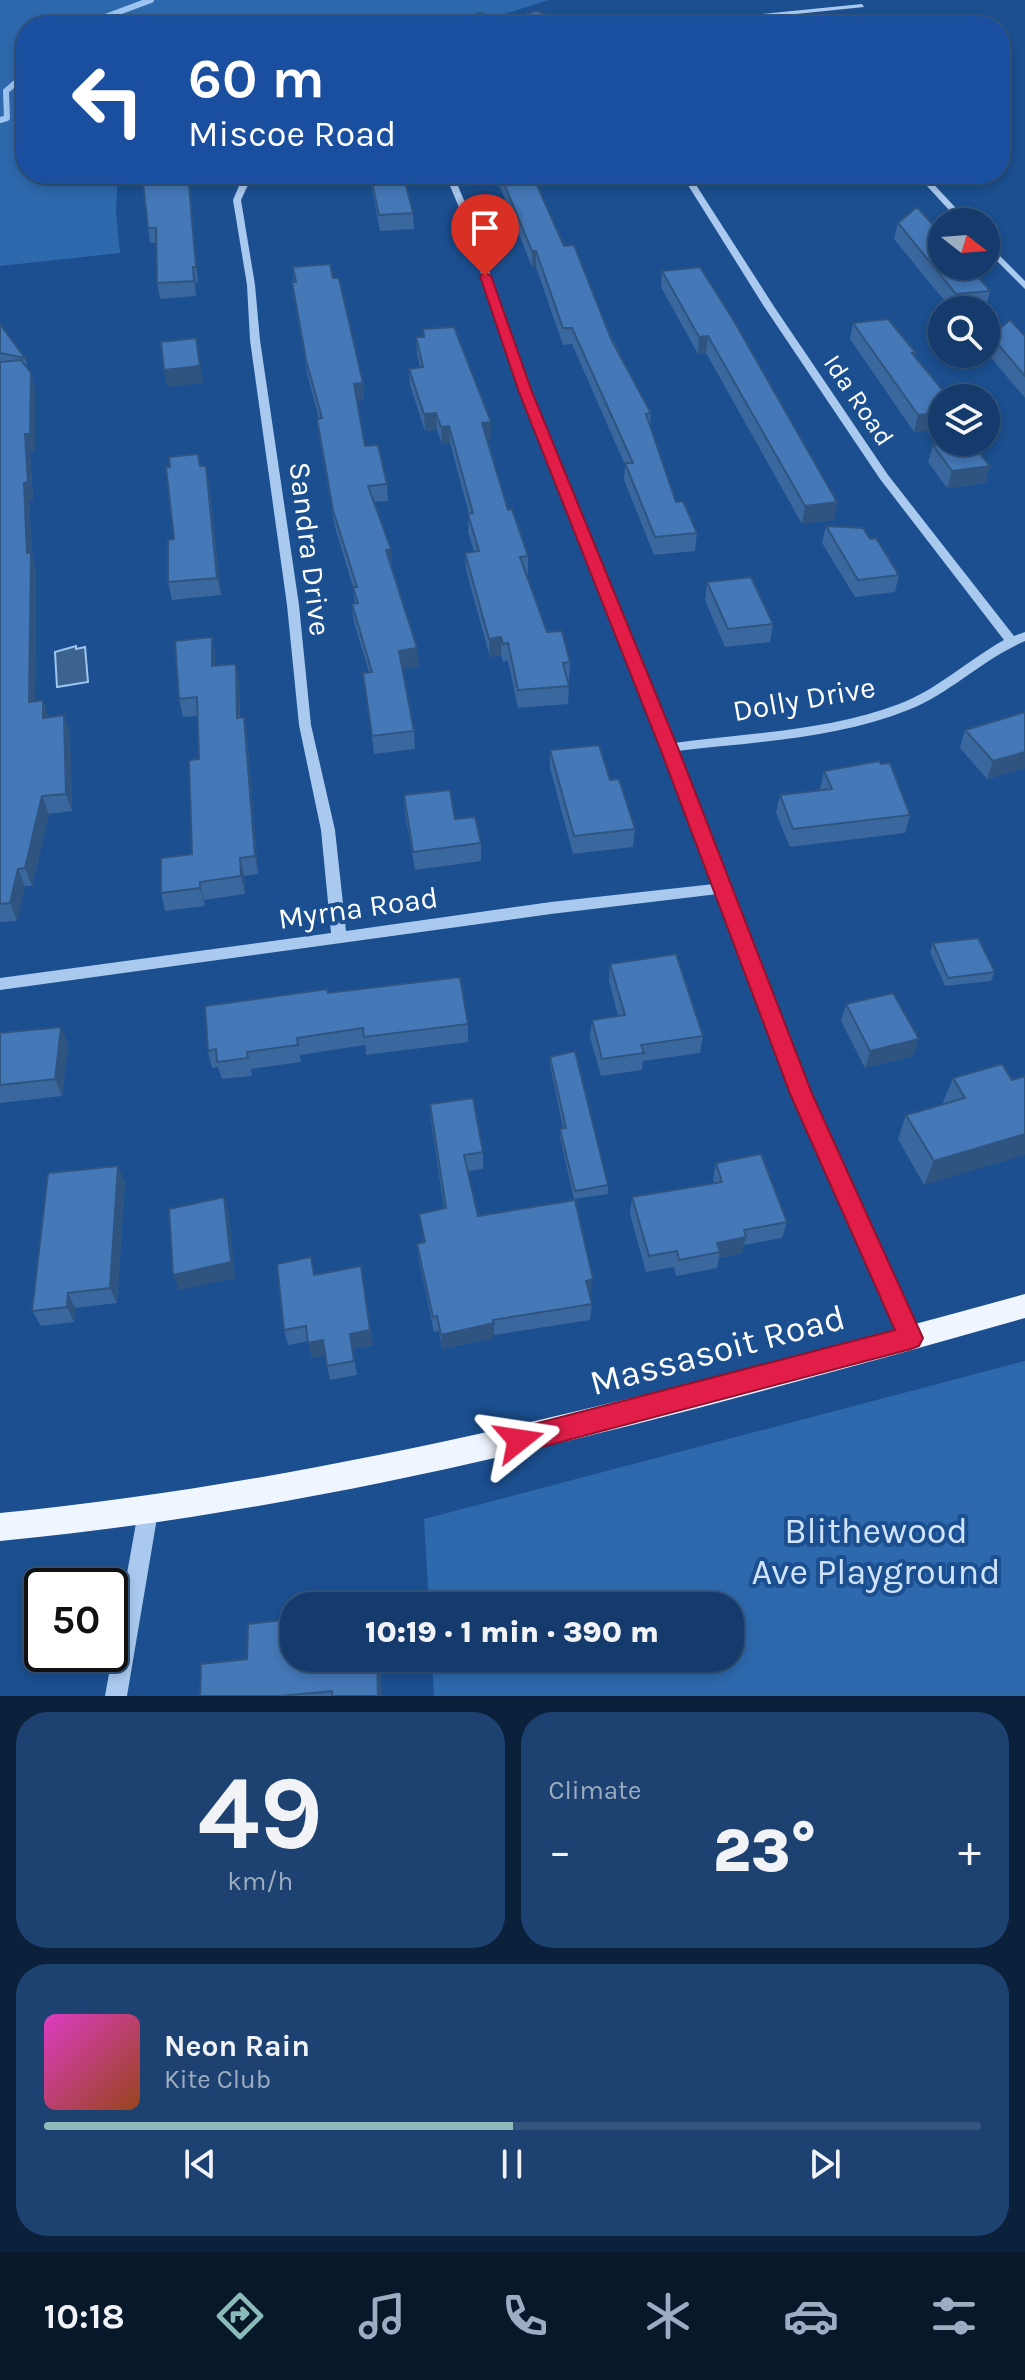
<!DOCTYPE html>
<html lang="en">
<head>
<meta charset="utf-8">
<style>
  :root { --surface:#143b6b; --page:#1d4271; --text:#f1f3f6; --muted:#9dadc1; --line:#33557e; --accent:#8bbbb9 }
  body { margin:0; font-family:Karla,sans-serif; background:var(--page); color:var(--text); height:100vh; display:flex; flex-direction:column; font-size:30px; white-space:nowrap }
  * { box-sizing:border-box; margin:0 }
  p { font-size:26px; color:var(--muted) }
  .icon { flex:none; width:44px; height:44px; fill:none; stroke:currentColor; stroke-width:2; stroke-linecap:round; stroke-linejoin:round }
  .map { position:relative; height:1696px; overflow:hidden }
  .side { display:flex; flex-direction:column; gap:16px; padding:16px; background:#0b203b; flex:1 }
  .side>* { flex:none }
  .guide { position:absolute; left:16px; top:16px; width:994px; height:168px; border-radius:32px; box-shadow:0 4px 12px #0003,0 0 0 2px var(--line); background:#1a4fa0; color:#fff; overflow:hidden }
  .needle { width:52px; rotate:107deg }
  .buttons { position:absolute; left:928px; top:208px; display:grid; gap:16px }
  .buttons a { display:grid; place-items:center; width:72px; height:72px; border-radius:50%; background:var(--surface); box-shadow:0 4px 12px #0003,0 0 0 2px var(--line); font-size:40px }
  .speed { position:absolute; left:24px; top:1568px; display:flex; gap:16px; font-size:40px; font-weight:700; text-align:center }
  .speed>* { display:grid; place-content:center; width:104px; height:104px; border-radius:50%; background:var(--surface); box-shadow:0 4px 12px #0003,0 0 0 2px var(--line); line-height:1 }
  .speed .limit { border:4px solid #111; border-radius:12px; background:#fff; color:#111 }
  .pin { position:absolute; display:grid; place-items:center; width:68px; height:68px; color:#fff; margin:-82px -34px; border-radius:50% 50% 50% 0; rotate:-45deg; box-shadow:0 0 8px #0007 }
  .pin .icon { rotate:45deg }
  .me { position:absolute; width:88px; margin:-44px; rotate:75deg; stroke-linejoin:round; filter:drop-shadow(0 0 6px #0008) }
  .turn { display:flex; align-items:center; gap:28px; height:168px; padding:0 40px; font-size:36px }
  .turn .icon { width:104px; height:104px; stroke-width:2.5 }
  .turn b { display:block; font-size:56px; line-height:68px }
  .big { font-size:60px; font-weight:800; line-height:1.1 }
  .side .card { flex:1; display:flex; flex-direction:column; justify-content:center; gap:12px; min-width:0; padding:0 28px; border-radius:32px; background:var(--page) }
  .side .dial { align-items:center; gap:0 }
  .dial b { font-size:104px; line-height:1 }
  .song { display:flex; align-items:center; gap:24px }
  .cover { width:96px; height:96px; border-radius:12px; background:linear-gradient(135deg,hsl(310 70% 55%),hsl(20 70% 35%)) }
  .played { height:8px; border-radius:4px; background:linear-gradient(90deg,var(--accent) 50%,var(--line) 50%) }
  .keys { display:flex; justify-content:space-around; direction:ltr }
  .heat { display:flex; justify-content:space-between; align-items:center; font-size:44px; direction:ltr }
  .side .tiles { flex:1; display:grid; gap:16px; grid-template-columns:1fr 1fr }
  .card:last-child { grid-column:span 2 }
  .trip { position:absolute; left:280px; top:1592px; width:464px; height:80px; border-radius:32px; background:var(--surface); box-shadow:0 4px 12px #0003,0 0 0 2px var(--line); font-weight:800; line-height:80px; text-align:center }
  .dock { display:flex; height:128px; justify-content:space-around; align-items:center; background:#08182b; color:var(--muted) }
  .dock .icon { width:56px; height:56px }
  .dock .selected { color:var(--accent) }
  .dock b { font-size:36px; color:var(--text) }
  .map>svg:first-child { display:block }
  .green { fill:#2e69ad }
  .water { fill:#3c6290; stroke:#9cc4f0; stroke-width:2 }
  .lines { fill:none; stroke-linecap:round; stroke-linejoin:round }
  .stream { stroke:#9cc4f0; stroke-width:6 }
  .minor { fill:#a9c9ee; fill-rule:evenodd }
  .major { fill:#f0f6ff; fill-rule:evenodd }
  .wall { fill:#3a679d }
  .shaded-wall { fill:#305480 }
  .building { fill:#4478b7; stroke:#305480; stroke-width:2 }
  .route { fill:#e11d48; stroke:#92132f; stroke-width:2 }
  .labels { text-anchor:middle; stroke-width:8; stroke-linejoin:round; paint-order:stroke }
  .far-street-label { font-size:26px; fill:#fff; stroke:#1b4f8f }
  .street-label { font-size:30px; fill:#fff; stroke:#1b4f8f }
  .near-street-label { font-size:36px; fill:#fff; stroke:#1b4f8f }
  .near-park-label { font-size:36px; fill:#cfe3fa; stroke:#1b4f8f }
</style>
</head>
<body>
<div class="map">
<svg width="1025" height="1696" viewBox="0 0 1025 1696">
  <rect width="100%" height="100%" fill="#1b4f8f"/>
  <path class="green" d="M0 0H549L495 17 482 13 441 26H26V174H118L116 212 120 253 0 266Z
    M1025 1361V1696H434L432 1658H730V1606H429L424 1519Z"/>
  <path class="water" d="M76 646V649L85 647 88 682 57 687 55 652Z"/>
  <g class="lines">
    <path class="stream" d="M81 26 151 0
      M0 120 7 118 6 91 26 74"/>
    <path class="minor" d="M862 4 864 7 777 16 785 26H779L771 16 666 26H642Z
      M251 174H259L247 187 241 200 255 285 260 340 299 605 311 725 335 830 346 931 551 902 714 884 662 748 521 392 458 205 445 174H453L466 205 531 392 673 743C748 733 828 731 899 704 937 690 968 660 1004 640L880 479 765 308 681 174H689L775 308 888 475 1014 636 1025 632V641C983 659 951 693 908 710 836 739 753 742 677 751L810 1096 918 1332 920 1338 918 1344 911 1347 904 1344 794 1096 718 894 551 914 0 990V978L331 933 321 830 299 725 287 605 250 340 247 285 233 200 239 186Z
      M916 174H924L969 222H960Z
      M986 242 1025 281V289L986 250Z
      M148 1502 155 1505 158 1512 127 1696H105L138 1512 141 1505Z"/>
    <path class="major" d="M1025 1294V1318C688 1413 350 1508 0 1541V1513C349 1479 688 1386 1025 1294Z"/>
  </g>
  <path class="wall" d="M369 174H403L413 213 414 229 380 231Z
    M489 174H532L564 246 651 413 650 426 676 502 697 533 695 551 654 555 624 480 625 465 572 344 563 345 536 267H532L501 189Z
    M189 177 198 282H196V296L160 299 157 283 156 243H150L148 228Z
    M898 223 990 291 986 307 952 310 894 239Z
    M293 267 363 383 364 400 357 401 365 446 387 484 388 501 374 502 391 549 392 567 419 666 402 668 414 731 415 749 374 754 363 673 369 672 354 622 352 604H355L353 587 335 527 319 436 317 419H319L308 377 294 298 292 282H294Z
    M662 271 837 502 834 520 802 524 706 353 698 354 661 287Z
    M853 323 942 398V429L914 432 850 339Z
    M0 324 25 358 28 369 31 373 35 390V451L30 452 33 500H29L32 554 36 570 35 701 43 700 48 717 64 715 70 733 72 811 49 814 32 886H25L17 921 0 922Z
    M423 329 491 439H487L508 510 528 556V574H526L547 632 570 662 569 680H568L569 686 568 704 518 708 508 661 503 662 501 655 490 657 466 570 465 553 474 552 468 532 469 514 450 443 442 444 437 430 425 431 410 385 409 369 420 367 417 354 416 337H423Z
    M991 336H1025V398L987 353Z
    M933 445 990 466 985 483 947 488 928 462Z
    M200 466H206L209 483 221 595 172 600 168 582 174 539Z
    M826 526 899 575 895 592 855 597 822 543Z
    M707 582 773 624 770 642 725 647 705 600Z
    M212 637 215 655V666L236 664 239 682 240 718 247 735 258 874 244 876 245 894 204 900 205 906 165 911 161 893 192 854 199 759 197 716 183 717 179 699Z
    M1025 712V768L987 779 960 748 965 730Z
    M550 750 610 780 635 829 633 847 573 854 550 768Z
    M824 771 910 815 905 833 790 847 776 813 780 795 820 790Z
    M404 795 455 819 481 843V861L415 870 405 813Z
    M933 943 995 972 991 981 945 986 930 952Z
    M610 964 703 1036 700 1053 643 1061 642 1070 601 1076 590 1037 592 1020 618 1016 609 981Z
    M328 993 468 1024V1042L366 1055 365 1045 300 1055 301 1062 251 1069 252 1076 222 1079 218 1067 212 1068 208 1051Z
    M846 1004 919 1039 913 1056 865 1068 841 1021Z
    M0 1033 68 1044 62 1096 0 1103Z
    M550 1057 608 1185V1194L574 1199 560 1137V1129L563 1128 550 1065Z
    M1002 1064 924 1185 898 1139 906 1115 944 1104 943 1102 953 1078Z
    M430 1104 483 1152V1169L468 1171 478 1216 591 1295H589L592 1304 590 1320 494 1335V1338L442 1349 439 1331 434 1332 419 1260 417 1244 424 1243 419 1214 444 1208 431 1121Z
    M716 1163 787 1222 782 1238 744 1245 742 1253 719 1258 717 1268 676 1276 674 1267 646 1272 630 1214 632 1197 714 1183 713 1179Z
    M125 1182 117 1303 75 1308 74 1322 41 1326 32 1311Z
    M315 1275 373 1345 353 1349 357 1375 330 1380 325 1355 312 1358 308 1341 288 1345 284 1330Z
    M294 1658H380L381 1696H200Z"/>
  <path class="shaded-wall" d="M188 174H194L189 177 198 282 196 267Z
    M532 251H536V267H532Z
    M193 267 196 282V296L194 281Z
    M708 336 706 353 698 354 699 337Z
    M196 338 203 383 167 387 164 370Z
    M31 373 35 390V451L30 452 33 500H29L32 554 36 570 35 720 29 702 27 553 24 483 25 434Z
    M363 383 364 400 356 401 354 384Z
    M436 413 437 430 425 431 424 414Z
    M942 413V429L914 432 918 415Z
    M491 422V439L482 440V423Z
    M449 426 450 443 442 444 441 427Z
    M206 466 209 483 221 595 217 578Z
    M990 466 985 483 947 488 952 471Z
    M837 502 834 520 802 524 805 506Z
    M391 549 392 567 386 550Z
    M212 637 215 655 216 684 212 666Z
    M501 637V655L490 657 489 639Z
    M417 648 419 666 401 669 399 651Z
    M236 664 239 682 240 736 237 718Z
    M43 700 49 718H43Z
    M64 715 70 733 72 811 66 794Z
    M244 717 247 735 258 874 255 856Z
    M1025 752V768L987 779 993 761Z
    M42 796 49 814 32 886 25 868Z
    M240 858 244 876 245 894 241 876Z
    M18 869 25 886 17 921 10 903Z
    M200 882 204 900 205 906 200 888Z
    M61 1027 68 1044 62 1096 55 1079Z
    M919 1039 913 1056 865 1068 870 1051Z
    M1025 1134V1155L924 1185 934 1161Z
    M118 1166 125 1182 117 1303 110 1288Z
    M224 1197 229 1213 235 1278 179 1290 173 1275Z
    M746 1237 742 1253 719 1258 720 1252 717 1243Z
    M361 1266 373 1345 353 1349 357 1375 350 1334Z
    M593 1279 591 1295 584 1296 586 1281Z
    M68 1293 75 1308 74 1322 67 1307Z
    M494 1323V1338L442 1349 441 1335Z
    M323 1340 326 1355 312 1358 308 1343Z
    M377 1658H380L381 1696H378Z"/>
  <path class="building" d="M536 11 552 16 558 26H443L480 13 506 20Z
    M142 174H188L196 267H193L194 281 157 283 156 228H148Z
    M370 174H403L413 213 379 215Z
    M500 174H532L564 246 574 245 612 341 651 413 646 414 676 502 683 501 697 533 655 537 625 463H633L572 328H563L536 251H532Z
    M917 207 942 235V266H969L990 291 956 294 898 223Z
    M330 264 333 278H339L363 383 354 384 365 446 378 445 387 484 368 486 391 549 386 550 417 648 399 651 414 731 372 736 363 673 372 672 352 604 358 603 353 587H357L333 510 317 419 322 418 306 360 292 282H296L293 267Z
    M700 267 734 321 837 502 805 506 708 336 699 337 662 271Z
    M888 319 916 353H912L949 398H942V413L918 415 853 323Z
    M1010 320 1025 336V376L991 336Z
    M0 324 25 358 0 353Z
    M454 327 491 422 482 423 508 510 512 509 528 556 520 557 547 632 562 631 570 662 563 663 569 686 518 690 508 643 503 644 501 637 489 639 465 553 479 551 468 514 473 513 449 426 441 427 436 413 424 414 409 369 423 367 416 337H424L423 329Z
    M196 338 200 366 164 370 161 342Z
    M21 360 31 373 30 434H25L28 482 24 483 27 553 31 552 29 702 43 700V718L64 715 66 794 42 796 25 868 18 869 10 903 0 904V362Z
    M960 442H970L990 466 952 471 933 445Z
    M198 454 200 466H206L217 578 168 582V540L174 539 166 467H170L169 457Z
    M826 526 863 528 870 539 876 538 899 575 858 580Z
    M751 577 773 624 728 629 707 582Z
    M212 637V666L236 664 237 718 244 717 255 856 240 858 241 876 200 882V888L161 893V858L192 854 189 760 199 759 197 697 179 699 175 641Z
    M1025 712V752L993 761 965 730Z
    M599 745 610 780 619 779 635 829 574 836 550 750Z
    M879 761 881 764 890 763 910 815 793 829 780 795 832 789 824 771Z
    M450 790 455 819 475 817 481 843 413 852 404 795Z
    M978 938 995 972 948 978 933 943Z
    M676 954 703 1036 641 1045 644 1053 602 1059 592 1020 625 1015 610 964Z
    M460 977 468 1024 364 1037 363 1028 297 1038 298 1045 247 1052 248 1058 217 1062 216 1049 208 1051 205 1006 327 989 328 993Z
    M893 993 919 1039 870 1051 846 1004Z
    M61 1027 55 1079 0 1085V1033Z
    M575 1051 608 1185 575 1191 560 1129 566 1128 550 1057Z
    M1002 1064 1012 1080 1025 1076V1134L934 1161 906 1115 965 1098 953 1078Z
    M473 1098 483 1152 464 1155 478 1216 575 1200 593 1279 586 1281 592 1304 493 1320 494 1323 441 1335 437 1316 433 1317 417 1244 425 1242 419 1214 446 1208 430 1104Z
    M761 1154 787 1222 744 1230 746 1237 717 1243 720 1252 679 1260 677 1251 649 1256 632 1197 722 1182 716 1163Z
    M118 1166 110 1288 68 1293 67 1307 32 1311 48 1173Z
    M224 1197 231 1262 173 1275 169 1209Z
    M311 1257 314 1275 361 1266 370 1330 350 1334 354 1361 327 1366 323 1340 308 1343 306 1326 284 1330 277 1264Z
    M294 1619V1658H377L378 1696H332V1691L280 1696H200L201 1664 247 1659 248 1624Z"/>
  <path class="route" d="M485 272 491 276 532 392 678 748 813 1096 923 1338 919 1346 911 1349 519 1453 510 1449 507 1440 510 1431 519 1428 895 1330 791 1096 660 748 519 392 480 276Z"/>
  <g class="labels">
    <g class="far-street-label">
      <text transform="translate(859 400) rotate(56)" y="9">Ida Road</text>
    </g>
    <g class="street-label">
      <text transform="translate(310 549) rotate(83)" y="10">Sandra Drive</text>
      <text transform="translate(804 699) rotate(-10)" y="10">Dolly Drive</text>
      <text transform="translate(358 908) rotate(-8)" y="10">Myrna Road</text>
    </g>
    <g class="near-street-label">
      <text transform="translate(717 1349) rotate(-15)" y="13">Massasoit Road</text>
    </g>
    <g class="near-park-label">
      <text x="876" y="1543">Blithewood<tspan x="876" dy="41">Ave Playground</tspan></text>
    </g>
  </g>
</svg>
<div class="buttons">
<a><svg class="needle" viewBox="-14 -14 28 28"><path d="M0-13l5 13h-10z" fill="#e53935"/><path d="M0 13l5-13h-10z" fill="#9dadc1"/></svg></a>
<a><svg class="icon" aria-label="search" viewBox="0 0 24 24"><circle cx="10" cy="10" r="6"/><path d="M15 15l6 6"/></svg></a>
<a><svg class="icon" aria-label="layers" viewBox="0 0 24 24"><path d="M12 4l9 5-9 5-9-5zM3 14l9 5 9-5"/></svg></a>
</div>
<div class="speed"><div class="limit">50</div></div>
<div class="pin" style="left:485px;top:276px;background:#d93025"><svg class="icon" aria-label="arrive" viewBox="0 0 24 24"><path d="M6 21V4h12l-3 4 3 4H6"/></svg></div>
<svg class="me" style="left:519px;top:1440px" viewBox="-20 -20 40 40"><path d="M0-17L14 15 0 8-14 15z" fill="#e11d48" stroke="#fff" stroke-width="4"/></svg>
<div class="trip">10:19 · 1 min · 390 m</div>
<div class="guide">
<div class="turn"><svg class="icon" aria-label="left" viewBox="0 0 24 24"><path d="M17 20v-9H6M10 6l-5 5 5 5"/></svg><div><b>60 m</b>Miscoe Road</div></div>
</div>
</div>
<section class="side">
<div class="tiles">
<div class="card dial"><b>49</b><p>km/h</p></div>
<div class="card"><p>Climate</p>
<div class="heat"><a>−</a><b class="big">23°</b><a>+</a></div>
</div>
<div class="card">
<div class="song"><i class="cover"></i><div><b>Neon Rain</b><p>Kite Club</p></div></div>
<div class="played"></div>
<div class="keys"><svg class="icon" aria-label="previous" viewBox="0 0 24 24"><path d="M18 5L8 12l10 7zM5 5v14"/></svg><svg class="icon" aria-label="pause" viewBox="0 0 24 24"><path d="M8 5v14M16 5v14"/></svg><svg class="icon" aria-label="next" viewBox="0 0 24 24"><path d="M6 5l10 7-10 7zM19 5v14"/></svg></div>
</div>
</div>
</section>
<nav class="dock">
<b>10:18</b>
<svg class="icon selected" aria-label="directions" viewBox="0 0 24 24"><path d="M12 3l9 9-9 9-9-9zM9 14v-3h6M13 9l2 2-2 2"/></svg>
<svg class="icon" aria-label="music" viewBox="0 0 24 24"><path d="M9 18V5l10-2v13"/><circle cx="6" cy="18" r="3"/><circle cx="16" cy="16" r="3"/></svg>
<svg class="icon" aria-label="phone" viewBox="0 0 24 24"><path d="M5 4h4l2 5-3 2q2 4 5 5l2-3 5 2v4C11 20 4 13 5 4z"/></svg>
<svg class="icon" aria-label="climate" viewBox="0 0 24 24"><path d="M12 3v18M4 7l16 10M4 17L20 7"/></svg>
<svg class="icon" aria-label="car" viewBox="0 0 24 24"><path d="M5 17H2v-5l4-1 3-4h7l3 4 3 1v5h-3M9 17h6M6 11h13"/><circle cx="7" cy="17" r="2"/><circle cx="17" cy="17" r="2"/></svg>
<svg class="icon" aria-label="filters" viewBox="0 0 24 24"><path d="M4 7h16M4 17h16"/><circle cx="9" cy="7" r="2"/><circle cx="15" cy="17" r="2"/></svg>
</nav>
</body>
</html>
